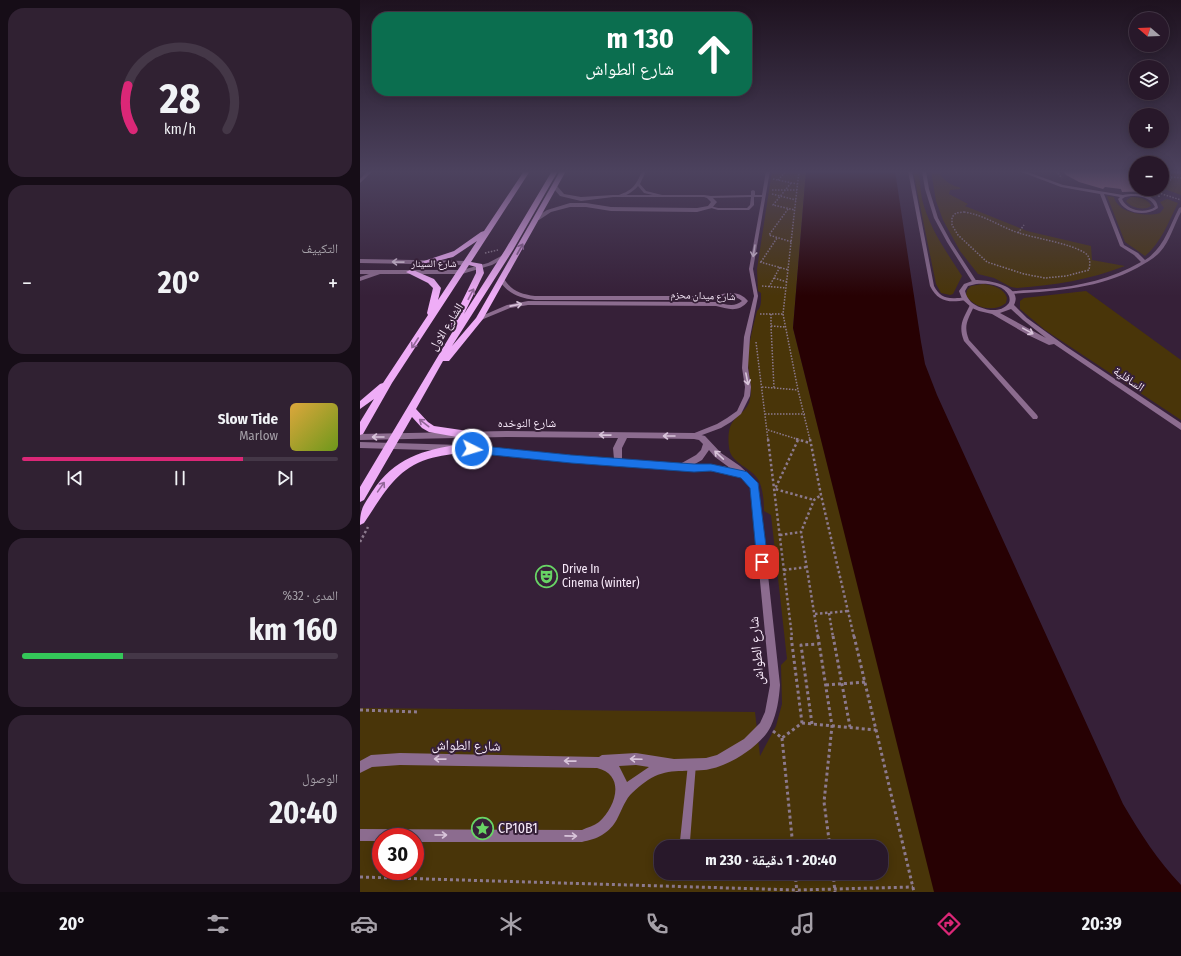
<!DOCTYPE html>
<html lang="ar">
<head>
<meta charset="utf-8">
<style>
  :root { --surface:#28182a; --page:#302132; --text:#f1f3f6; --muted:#a5a0a8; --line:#443747; --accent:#db2777 }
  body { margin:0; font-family:"Fira Sans Condensed","Noto Naskh Arabic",sans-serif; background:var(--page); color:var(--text); direction:rtl; height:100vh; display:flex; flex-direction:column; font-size:15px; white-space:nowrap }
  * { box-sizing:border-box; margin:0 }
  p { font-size:13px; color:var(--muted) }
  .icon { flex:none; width:22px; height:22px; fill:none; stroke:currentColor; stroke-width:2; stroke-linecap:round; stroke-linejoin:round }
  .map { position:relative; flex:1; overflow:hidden; direction:ltr }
  .drawer { display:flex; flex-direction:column; gap:8px; padding:8px; background:#160d17; width:360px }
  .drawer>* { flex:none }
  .guide { position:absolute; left:12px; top:12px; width:380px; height:84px; border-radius:16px; box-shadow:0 2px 10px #0003,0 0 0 1px var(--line); direction:rtl; background:#0b6e4f; color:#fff; overflow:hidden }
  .needle { width:26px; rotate:289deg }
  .tools { position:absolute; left:769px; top:12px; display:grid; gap:8px }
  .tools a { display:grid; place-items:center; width:40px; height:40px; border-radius:50%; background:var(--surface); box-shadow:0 2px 10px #0003,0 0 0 1px var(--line); font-size:20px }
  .speed { position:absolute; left:12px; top:828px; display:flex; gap:8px; font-size:20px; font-weight:700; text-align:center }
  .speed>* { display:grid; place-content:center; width:52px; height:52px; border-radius:50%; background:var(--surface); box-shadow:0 2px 10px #0003,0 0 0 1px var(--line); line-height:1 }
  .speed .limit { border:6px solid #d22; background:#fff; color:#111 }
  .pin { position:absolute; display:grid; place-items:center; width:34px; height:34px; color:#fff; margin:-17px; border-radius:8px; box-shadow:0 2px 6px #0006 }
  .me { position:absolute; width:44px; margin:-22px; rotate:95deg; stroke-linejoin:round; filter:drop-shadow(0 0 3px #0008) }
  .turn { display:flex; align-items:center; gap:14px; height:84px; padding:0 12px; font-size:18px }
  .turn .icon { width:52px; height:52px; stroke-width:2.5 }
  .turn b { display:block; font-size:28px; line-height:34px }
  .big { font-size:30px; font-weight:700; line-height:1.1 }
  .drawer .tile { flex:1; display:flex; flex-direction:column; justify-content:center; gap:6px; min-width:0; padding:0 14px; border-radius:16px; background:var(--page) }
  .drawer .dial { align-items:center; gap:0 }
  .dial svg { height:104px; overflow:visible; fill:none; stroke:var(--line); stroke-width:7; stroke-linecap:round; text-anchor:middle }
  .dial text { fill:var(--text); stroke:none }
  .song { display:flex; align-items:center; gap:12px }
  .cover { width:48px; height:48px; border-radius:6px; background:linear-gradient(135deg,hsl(40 70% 55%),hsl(80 70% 35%)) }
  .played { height:4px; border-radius:2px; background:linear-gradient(90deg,var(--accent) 70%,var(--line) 70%) }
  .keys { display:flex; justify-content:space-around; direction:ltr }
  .heat { display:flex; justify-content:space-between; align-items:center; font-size:22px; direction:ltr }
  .charge { height:6px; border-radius:3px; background:linear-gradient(90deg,#34c759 32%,var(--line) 0) }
  .trip { position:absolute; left:294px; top:840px; width:234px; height:40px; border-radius:16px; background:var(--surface); box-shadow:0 2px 10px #0003,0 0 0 1px var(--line); font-weight:700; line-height:40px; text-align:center; direction:rtl }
  .tab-bar { display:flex; height:64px; justify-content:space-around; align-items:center; background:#100a11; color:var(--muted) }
  .tab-bar .icon { width:28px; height:28px }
  .tab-bar .active { color:var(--accent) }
  .tab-bar b { font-size:18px; color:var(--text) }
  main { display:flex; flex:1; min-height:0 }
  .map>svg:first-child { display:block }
  .green { fill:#493509; fill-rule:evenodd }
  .water { fill:#270103 }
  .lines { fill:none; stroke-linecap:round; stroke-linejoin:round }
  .path-far2 { stroke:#8c7a8e; stroke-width:1.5; stroke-dasharray:1.5 1.5; stroke-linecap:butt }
  .path-far1 { stroke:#8c7a8e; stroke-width:2.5; stroke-dasharray:2.5 2.5; stroke-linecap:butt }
  .path { stroke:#8c7a8e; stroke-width:3; stroke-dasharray:3 3; stroke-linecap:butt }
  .service { fill:#8c6c8f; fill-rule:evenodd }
  .minor { fill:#8c6c8f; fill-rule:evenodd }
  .tertiary { fill:#8c6c8f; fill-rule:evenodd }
  .primary { fill:#efadf7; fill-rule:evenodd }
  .wall { fill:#ac7997 }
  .shaded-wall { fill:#8c637b }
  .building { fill:#c88db0; stroke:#8c637b }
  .oneway { stroke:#926698 }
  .oneway2 { stroke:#d8c4da }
  .route { fill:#1a73e8; stroke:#114b97 }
  .labels { text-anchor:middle; stroke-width:4; stroke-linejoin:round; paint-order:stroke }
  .far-street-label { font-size:10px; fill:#f8eafa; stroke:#362038 }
  .street-label { font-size:12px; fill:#f8eafa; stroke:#362038 }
  .poi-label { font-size:12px; fill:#f8eafa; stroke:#362038; text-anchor:start }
  .near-street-label { font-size:14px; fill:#f8eafa; stroke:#362038 }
  .near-poi-label { font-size:14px; fill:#f8eafa; stroke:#362038; text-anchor:start }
</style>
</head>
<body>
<main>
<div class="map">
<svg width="821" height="892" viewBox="0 0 821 892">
  <rect width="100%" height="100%" fill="#362038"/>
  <path class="green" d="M412 171H446L433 328 576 892H0V708L395 712 400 756 416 726 422 704 421 665 427 659 411 515 404 511C404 501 403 490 399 481 392 467 370 464 369 447 368 440 368 429 372 423 377 414 388 411 390 399 393 388 388 374 388 362 388 345 393 327 397 311 402 307 401 299 401 293L398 291 397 269ZM21 837H55V871H21ZM301 847H521V873H301Z
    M553 171H559C560 180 560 190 562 199 569 228 586 251 602 276L593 294 590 295 581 293 576 284Z
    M571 171H580V175C586 181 591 186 599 187L601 189 590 190 589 194 608 204 605 206 667 231 731 246 732 260 765 266C729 280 695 285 657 288L651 287 634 278 618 274 600 251 583 220 576 201Z
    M802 171H821V195L802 188V182L804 178Z
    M747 196 754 197C758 214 787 217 800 213L804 208 800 202 807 199 818 203C809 221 801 243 785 256L765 242Z
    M771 197C778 197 788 198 791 206 784 211 771 208 766 201Z
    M623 284C633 285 644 288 647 298L646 303C635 313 613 308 606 295L607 290 611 286Z
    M726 291 821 360V420L685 330 660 309V301L664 298Z"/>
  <path class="water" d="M446 171H535L561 342 565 364 577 395 763 804C780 833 798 861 821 885V892H574L433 328Z"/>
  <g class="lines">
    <path class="path-far2" d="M439 171 423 314 438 390 450 440
      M696 171 702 178
      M808 172 821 173
      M811 177 821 178
      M413 179 437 184
      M418 180 426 171
      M431 183 413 205 435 210
      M802 185 812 179 807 171
      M412 190H437
      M412 194 436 200
      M799 197V193L821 200
      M428 209 409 235 432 242
      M604 212C625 215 640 227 659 233 678 239 709 243 725 253 731 257 730 264 729 270L706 276 685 278 664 274 627 262 598 235 592 225V217L596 213Z
      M658 233 664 225
      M125 253 138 250
      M400 262 429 270
      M401 262 417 238
      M414 278 427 282
      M402 286 426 288
      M409 287 420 267
      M400 314H423
      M411 314V326L425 327
      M411 326 414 388
      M396 342 408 440
      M402 387 438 390
      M405 414H445
      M408 430 440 440"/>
    <path class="path-far1" d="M408 439 432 637
      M436 439 450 443
      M450 439 461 495 494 637
      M438 440 415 489 454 500
      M420 535 441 532
      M0 542 8 527
      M424 570 447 567
      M469 613 473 637
      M455 614 488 611
      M458 637 441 532 454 500 461 495"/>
    <path class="path" d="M458 636 472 726 464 802 470 847
      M473 636 490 727
      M494 636 554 892
      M466 685 505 682
      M0 710 59 712
      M442 723 516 730
      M452 724 441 645 459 644
      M413 731 422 738 442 723 431 636
      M422 738 433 847
      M435 873 437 892
      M473 873 475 892
      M0 877 437 890 553 887"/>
    <path class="service" d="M282 171H286L280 184 286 191 302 195V197L284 193 278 186C273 192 266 196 259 197V195C273 190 276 185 282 171Z
      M406 171H410L393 269 398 296 390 337 388 368 391 387 390 396 381 414 371 422 361 428 334 438H332L331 436 332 434 357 424 367 418 377 411 384 396 385 387 382 368 384 337 394 296 389 269 402 197H394V205L389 210H358L348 207 350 206 358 208H387L390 205 391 197 349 198 347 197 349 196 391 195V191L393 190 395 191V195H402Z
      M548 171H552L574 286C579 296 586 299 597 298 601 298 603 297 606 299V300C589 303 578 302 570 286Z
      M562 171H566L569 189 578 218 591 242 617 282V283H613L587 242 574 218 565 189Z
      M659 171H665L703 185 763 195C774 193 797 193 798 208 786 217 764 214 758 199L760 197 744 194 764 245 778 253 785 260C804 248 809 227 819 208L821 207V212C814 225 810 241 800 252 794 259 785 263 777 268 738 289 694 291 650 294H648V292C661 290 673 290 686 289 721 286 751 279 781 262L774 255 760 246 740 194 701 187ZM771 196C780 196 791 197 795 207 785 214 767 211 762 199L765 197Z
      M610 305H614V306C608 320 603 325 609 340L677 415 678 417 677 419H673L604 341C598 326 603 319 610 305Z
      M332 760 335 761 336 764 330 841 328 844 325 846 322 844 320 841 328 764 329 761Z"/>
    <path class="minor" d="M8 171H13L0 183V179Z
      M193 186H197L204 194 221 197 253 195H344L351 196 357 202 352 208 337 212 251 211 226 207H210L191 212 179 220H175V218L187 210 210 203H226L251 207 337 208 348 206 351 202 347 198 344 197H253L221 201 200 196 193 188Z
      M21 270 23 271V273L0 281V277Z
      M142 278 144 279C152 291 161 294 175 296H348C362 295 378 288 388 301 379 313 368 309 356 306L168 305 150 308 121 320H117V318L147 305 168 301 356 302C365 304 374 308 382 301 373 292 359 299 348 300H175C159 298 148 294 139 280Z
      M615 280C627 280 664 285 654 305L667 318 707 347 821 423V430L694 344 689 345 670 336 632 314 619 311 612 308 602 299 599 291 604 284ZM616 284C626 283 644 284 649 296 650 299 650 302 648 304 639 315 619 309 611 302 608 299 606 295 605 291L608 286ZM651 309 663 320 686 338 640 313Z
      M146 431 334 433 345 436 361 453 380 466 398 483 420 685C419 699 417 713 411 726 401 747 366 768 344 770 324 772 306 768 288 780 281 785 270 793 266 801 258 815 257 826 242 835 236 839 229 840 222 842H55V837H21V841H0V829L222 830C228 827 234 826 239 822 256 807 266 775 237 768L40 765 12 767 0 773V761L11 755 40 753 239 757 242 755 276 753 314 759 346 758 357 755 384 739 400 723 405 712 410 685 391 487 381 477 363 472 211 462 101 451 0 448V442L101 445 254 459 253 448 258 438 146 437 0 440V434ZM267 438 334 439 339 440 343 444 341 450 336 455 320 464 262 459V448ZM349 450 355 457 370 468 363 466 333 465 342 460ZM276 765 289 767 267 782 259 766Z"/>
    <path class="tertiary" d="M145 254 147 255V257L132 265 102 274H0V270H102L128 263Z
      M0 259 108 261 111 263 108 265 0 263Z"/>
    <path class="primary" d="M164 171H170L111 262 122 264 124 273 104 314 145 250 192 171H198L153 250 92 346 116 318 200 171H206L123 319 89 361H83L56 409 68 422 74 426 108 431 111 432 113 435 111 438 108 439 69 432 62 428 52 417 4 500 0 502V487L93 331 89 328 116 273V267L109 265 32 383 3 434 0 435V422L14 399 0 409V401L20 384 23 383 68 315 67 313 73 288 68 283 46 272 50 270H53L74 279 81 288 78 300 117 241 93 257 65 264 61 262 94 251 121 232 124 231Z
      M101 444 105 445 106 448 105 451C93 455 80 455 68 459 35 469 22 497 4 523L0 525C0 508 4 505 12 492 34 458 63 450 101 444Z"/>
  </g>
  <path class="wall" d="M703 171H776V189H794L791 191 762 192 761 189 745 187 743 189 719 182 706 175Z"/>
  <path class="shaded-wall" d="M803 171H808L802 182V173Z"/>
  <path class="building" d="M772 171H776V173H773Z"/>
  <defs><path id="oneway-shaft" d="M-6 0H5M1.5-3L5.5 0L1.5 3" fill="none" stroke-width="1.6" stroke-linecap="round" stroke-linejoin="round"/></defs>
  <g class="oneway">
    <use href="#oneway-shaft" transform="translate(160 249) rotate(-61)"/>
    <use href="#oneway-shaft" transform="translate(111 294) rotate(-62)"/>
    <use href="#oneway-shaft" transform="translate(55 343) rotate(123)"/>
    <use href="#oneway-shaft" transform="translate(64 423) rotate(-142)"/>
    <use href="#oneway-shaft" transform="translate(21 487) rotate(-55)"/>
  </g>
  <g class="oneway2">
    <use href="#oneway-shaft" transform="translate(394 251) rotate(99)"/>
    <use href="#oneway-shaft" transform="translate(38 262) rotate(-179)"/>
    <use href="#oneway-shaft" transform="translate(156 305) rotate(-11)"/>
    <use href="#oneway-shaft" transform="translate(668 331) rotate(29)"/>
    <use href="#oneway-shaft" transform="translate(387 379) rotate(79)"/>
    <use href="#oneway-shaft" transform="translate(245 435) rotate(-179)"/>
    <use href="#oneway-shaft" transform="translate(309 436) rotate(-180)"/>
    <use href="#oneway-shaft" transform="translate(18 437) rotate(180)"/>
    <use href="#oneway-shaft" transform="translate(359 455) rotate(-137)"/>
    <use href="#oneway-shaft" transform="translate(80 759) rotate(-179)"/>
    <use href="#oneway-shaft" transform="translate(276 759) rotate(-178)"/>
    <use href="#oneway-shaft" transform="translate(210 761) rotate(-179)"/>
    <use href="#oneway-shaft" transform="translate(81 835)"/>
    <use href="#oneway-shaft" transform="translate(211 836) rotate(1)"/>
  </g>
  <linearGradient id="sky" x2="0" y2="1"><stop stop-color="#1e121f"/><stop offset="0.58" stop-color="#4c425e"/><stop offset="1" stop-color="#4c425e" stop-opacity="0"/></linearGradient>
  <rect width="821" height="296" fill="url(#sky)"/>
  <path class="route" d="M112 445 211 455 334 464H351L384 471 387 472 398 483 408 562 406 565 402 566 399 565 397 562 390 488 381 478 351 471 334 472 211 463 112 453 107 449Z"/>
  <defs>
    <symbol id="theatre-ring" viewBox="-11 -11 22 22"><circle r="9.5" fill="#362038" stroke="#68d465" stroke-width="1.5"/><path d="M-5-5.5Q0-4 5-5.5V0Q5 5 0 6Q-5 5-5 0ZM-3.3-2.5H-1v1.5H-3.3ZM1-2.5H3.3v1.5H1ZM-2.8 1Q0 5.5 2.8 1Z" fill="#68d465"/></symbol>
    <symbol id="sight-ring" viewBox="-11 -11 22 22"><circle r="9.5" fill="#362038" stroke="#68d465" stroke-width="1.5"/><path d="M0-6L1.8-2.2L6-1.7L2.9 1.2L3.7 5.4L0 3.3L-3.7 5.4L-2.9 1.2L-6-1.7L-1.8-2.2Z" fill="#68d465"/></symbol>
  </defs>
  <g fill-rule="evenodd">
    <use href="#theatre-ring" x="174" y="564" width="25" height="25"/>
    <use href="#sight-ring" x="110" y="816" width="25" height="25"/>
  </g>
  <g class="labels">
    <g class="far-street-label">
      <text x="74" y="267">شارع السينار</text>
      <text transform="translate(343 295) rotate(2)" y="4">شارع ميدان محزم</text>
    </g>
    <g class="street-label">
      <text transform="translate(86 327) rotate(-58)" y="4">الشارع الاول</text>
      <text transform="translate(769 379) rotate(34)" y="4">السافلية</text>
      <text x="167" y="427">شارع النوخده</text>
    </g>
    <g class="poi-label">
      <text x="202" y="573">Drive In<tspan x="202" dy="14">Cinema (winter)</tspan></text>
    </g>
    <g class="near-street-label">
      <text transform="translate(396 651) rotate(-95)" y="5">شارع الطواش</text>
      <text transform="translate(106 745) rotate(1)" y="5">شارع الطواش</text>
    </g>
    <g class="near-poi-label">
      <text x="138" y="833">CP10B1</text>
    </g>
  </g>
</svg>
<div class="tools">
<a><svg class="needle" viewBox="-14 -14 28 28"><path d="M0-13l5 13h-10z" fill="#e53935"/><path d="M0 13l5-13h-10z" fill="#a5a0a8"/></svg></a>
<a><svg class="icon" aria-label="layers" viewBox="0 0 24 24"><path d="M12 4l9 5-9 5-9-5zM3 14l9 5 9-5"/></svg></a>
<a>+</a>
<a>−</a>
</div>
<div class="speed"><div class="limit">30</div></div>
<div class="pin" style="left:402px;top:562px;background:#d93025"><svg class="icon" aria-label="arrive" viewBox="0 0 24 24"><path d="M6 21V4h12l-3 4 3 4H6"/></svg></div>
<svg class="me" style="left:112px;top:449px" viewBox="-20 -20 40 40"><circle r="17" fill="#1a73e8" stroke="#fff" stroke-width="3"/><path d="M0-11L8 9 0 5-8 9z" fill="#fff"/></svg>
<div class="trip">20:40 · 1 دقيقة · 230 m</div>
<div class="guide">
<div class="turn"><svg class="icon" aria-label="ahead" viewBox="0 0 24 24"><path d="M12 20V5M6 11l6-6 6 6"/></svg><div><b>130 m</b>شارع الطواش</div></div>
</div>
</div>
<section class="drawer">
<div class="tile dial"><svg viewBox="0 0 100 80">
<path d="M14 69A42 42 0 1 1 86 69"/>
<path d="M14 69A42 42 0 0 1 10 35" stroke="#db2777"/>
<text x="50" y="56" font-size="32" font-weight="700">28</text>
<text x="50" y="72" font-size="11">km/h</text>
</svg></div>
<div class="tile"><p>التكييف</p>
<div class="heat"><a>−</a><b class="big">20°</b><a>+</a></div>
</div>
<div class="tile">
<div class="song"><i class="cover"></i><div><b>Slow Tide</b><p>Marlow</p></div></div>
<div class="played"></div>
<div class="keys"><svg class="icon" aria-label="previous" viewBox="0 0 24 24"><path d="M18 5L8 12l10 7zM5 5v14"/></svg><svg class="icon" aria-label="pause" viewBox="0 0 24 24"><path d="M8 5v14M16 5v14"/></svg><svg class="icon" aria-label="next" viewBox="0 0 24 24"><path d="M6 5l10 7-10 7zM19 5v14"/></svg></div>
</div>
<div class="tile"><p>المدى · 32%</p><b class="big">160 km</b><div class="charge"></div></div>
<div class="tile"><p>الوصول</p><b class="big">20:40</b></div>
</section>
</main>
<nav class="tab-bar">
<b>20:39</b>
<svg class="icon active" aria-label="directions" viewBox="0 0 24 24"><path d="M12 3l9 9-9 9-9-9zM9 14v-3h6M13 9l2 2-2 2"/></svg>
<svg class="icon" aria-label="music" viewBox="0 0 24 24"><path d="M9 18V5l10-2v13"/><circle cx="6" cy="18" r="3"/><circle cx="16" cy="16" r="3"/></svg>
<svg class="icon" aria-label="phone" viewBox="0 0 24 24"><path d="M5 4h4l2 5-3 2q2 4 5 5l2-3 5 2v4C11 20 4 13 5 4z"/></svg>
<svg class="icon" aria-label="climate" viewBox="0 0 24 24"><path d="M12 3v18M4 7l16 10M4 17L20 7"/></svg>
<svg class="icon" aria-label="car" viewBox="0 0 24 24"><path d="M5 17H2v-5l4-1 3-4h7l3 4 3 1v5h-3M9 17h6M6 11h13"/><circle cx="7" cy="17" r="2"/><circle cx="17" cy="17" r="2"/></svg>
<svg class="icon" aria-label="filters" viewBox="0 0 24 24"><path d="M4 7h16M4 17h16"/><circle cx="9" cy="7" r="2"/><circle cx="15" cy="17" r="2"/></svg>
<b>20°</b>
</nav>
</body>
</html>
